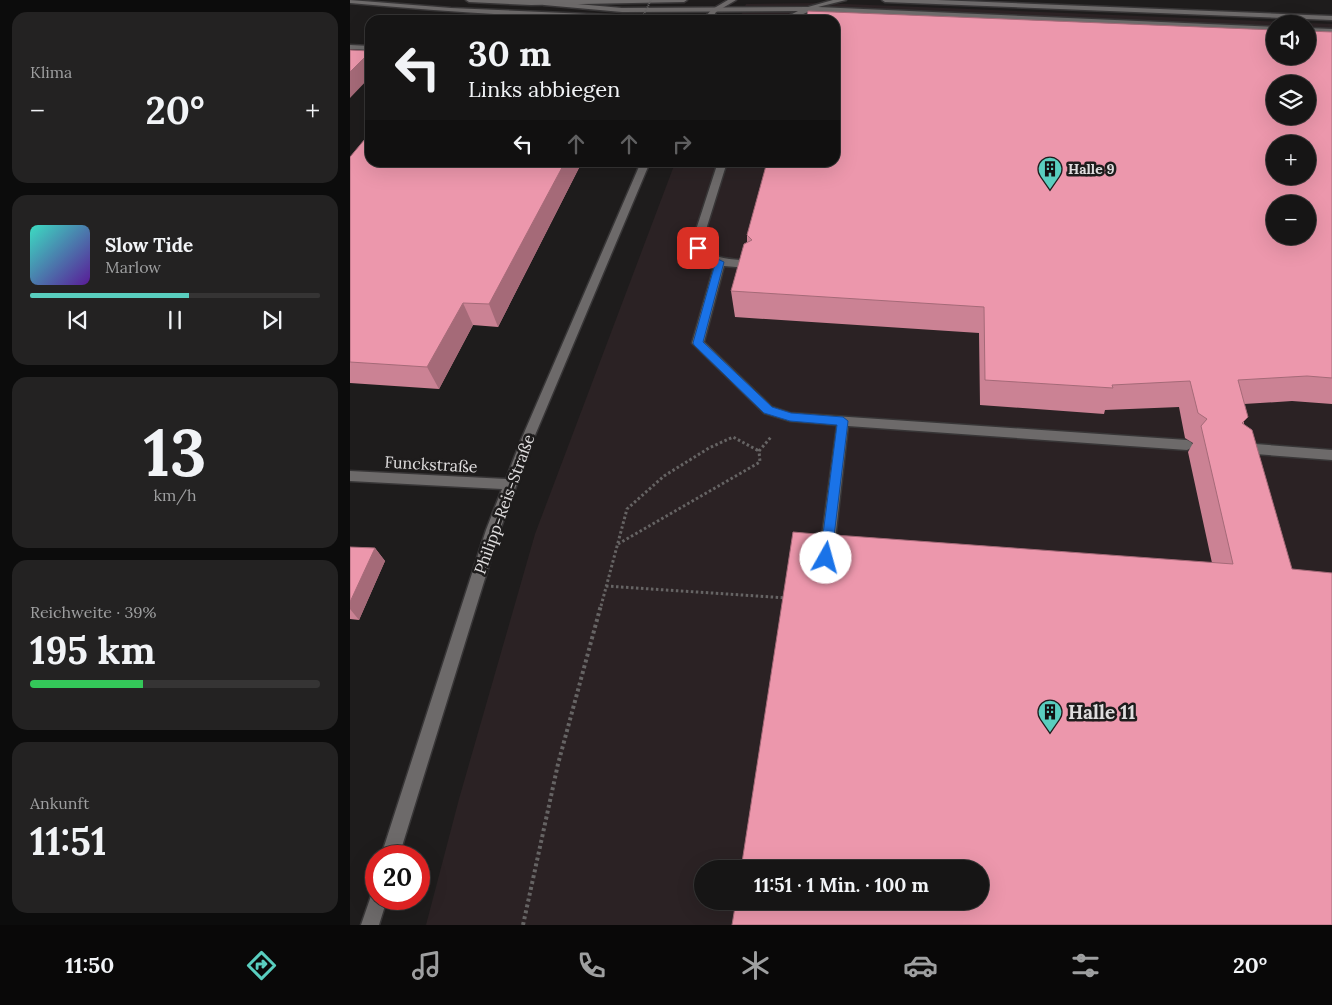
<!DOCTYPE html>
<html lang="de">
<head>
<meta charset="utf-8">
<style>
  :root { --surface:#161515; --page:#232222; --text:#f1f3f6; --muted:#9e9fa0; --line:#353434; --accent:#59cebf }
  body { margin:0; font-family:Lora,serif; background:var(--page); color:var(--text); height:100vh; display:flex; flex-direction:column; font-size:19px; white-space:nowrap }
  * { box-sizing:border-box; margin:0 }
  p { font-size:16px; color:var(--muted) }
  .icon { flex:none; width:28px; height:28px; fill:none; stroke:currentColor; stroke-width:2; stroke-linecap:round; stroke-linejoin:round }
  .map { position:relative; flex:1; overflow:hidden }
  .drawer { display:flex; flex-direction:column; gap:12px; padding:12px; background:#0c0c0c; width:350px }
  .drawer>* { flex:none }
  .top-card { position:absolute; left:15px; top:15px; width:475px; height:152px; border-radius:15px; box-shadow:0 5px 20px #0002,0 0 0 1px var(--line); background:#161515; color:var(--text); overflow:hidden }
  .controls { position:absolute; left:916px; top:15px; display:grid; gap:10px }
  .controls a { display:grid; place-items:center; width:50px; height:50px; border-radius:50%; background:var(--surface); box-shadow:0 5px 20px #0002,0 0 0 1px var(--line); font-size:25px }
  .speed { position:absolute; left:15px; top:845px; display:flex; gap:10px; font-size:25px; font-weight:700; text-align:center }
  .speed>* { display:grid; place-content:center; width:65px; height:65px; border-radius:50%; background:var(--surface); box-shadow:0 5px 20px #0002,0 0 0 1px var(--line); line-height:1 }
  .speed .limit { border:8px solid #d22; background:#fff; color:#111 }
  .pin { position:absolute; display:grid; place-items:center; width:42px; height:42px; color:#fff; margin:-21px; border-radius:10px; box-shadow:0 2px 8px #0006 }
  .me { position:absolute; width:55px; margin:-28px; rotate:7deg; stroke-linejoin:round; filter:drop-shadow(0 0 4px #0008) }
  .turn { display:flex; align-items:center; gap:18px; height:105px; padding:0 20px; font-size:22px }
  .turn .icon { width:65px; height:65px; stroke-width:2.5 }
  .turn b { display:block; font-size:35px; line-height:42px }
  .lanes { display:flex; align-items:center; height:48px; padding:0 20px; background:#0003; justify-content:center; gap:25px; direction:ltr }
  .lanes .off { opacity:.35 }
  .big { font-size:38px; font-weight:700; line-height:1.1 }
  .drawer .widget { flex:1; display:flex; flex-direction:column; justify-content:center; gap:8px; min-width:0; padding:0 18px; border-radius:15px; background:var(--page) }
  .drawer .dial { align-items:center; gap:0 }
  .dial b { font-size:65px; line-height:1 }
  .song { display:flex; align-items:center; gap:15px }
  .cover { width:60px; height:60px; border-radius:8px; background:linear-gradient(135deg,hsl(170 70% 55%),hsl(270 70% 35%)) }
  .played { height:5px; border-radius:2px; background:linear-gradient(90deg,var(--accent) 55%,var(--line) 55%) }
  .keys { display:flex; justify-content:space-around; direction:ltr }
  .heat { display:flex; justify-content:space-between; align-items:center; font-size:28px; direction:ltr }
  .charge { height:8px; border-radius:4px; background:linear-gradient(90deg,#34c759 39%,var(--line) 0) }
  .trip { position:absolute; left:344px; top:860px; width:295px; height:50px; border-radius:25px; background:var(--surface); box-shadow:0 5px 20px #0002,0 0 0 1px var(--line); font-weight:700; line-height:50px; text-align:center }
  .dock { display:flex; height:80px; justify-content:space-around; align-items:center; background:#090808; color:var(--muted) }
  .dock .icon { width:35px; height:35px }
  .dock .current { color:var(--accent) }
  .dock b { font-size:22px; color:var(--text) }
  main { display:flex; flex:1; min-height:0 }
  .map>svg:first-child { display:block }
  .built { fill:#2b2224; fill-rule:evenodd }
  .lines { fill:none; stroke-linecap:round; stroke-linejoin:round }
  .lane-casing { stroke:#383637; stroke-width:3 }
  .street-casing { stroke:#383637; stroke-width:3 }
  .path-far1 { stroke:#666464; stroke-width:3; stroke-dasharray:2.5 2.5; stroke-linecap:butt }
  .path { stroke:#666464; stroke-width:4; stroke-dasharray:3 3; stroke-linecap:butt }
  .lane { fill:#6d6a6a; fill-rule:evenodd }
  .street { fill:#6d6a6a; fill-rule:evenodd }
  .path-bridge { stroke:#666464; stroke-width:2; stroke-dasharray:1 1; stroke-linecap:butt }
  .wall { fill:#cb8294 }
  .shaded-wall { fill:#a56a78 }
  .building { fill:#ec97ac; stroke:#a56a78; fill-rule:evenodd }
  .route { fill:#1a73e8; stroke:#114b97 }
  .labels { text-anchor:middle; stroke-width:5; stroke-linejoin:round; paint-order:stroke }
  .far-poi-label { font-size:14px; font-weight:bold; fill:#e0dedf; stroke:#1e1c1c; text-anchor:start }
  .street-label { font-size:16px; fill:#e0dedf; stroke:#1e1c1c }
  .near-poi-label { font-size:19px; font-weight:bold; fill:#e0dedf; stroke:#1e1c1c; text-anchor:start }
</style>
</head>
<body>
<main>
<section class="drawer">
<div class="widget"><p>Klima</p>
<div class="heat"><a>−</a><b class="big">20°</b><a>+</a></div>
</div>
<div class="widget">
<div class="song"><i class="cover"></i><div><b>Slow Tide</b><p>Marlow</p></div></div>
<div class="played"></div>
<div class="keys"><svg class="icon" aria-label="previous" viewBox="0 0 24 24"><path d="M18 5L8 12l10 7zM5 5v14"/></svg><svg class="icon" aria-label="pause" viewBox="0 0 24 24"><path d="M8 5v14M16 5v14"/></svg><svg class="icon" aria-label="next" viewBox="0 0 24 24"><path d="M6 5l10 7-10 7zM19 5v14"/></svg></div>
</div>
<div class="widget dial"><b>13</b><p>km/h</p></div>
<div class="widget"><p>Reichweite · 39%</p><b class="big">195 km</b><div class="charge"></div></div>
<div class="widget"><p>Ankunft</p><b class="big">11:51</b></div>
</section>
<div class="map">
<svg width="982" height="925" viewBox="0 0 982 925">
  <rect width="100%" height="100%" fill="#1e1c1c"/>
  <path class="built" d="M470 3 982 24V925H76L109 799 185 534 325 163 485 162V20H389L396 4ZM925 24H958V56H925ZM925 84H958V116H925ZM925 144H958V176H925ZM925 204H958V236H925ZM352 869H630V901H352Z"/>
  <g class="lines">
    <defs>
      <path id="lane" d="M0 0 101 8 327 18 331 20C220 20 110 13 0 3Z
        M483 0H496L468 7 925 27V31L460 11 440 20H430L448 11 272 12 194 5 191 3 194 1 272 8 458 7Z
        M958 28 982 29V33L958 32Z
        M368 162H377L354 236 353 247C370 265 392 255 403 265L398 268 374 266 354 342 422 407 440 413 837 440 841 442 843 445 841 448 837 450 498 426 483 558 481 562 476 564 471 562 469 558 487 425 440 421 414 413 342 343 365 263 355 259 344 250V236Z
        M892 443 982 450V460L892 453 886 448Z"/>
      <path id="street" d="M116 0H337L334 2 181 5 119 2Z
        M378 0H386L366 12 361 20H353L361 10Z
        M532 0H587L982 16V20L535 2Z
        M0 45 20 46V50L0 49Z
        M291 162H300L183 440 150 530 49 856H31L136 530 152 489 0 481V471L156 479 171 440Z
        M26 891V899H37L29 925H11L22 893Z"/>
    </defs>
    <use href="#lane" class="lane-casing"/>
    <use href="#street" class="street-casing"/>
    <path class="path-far1" d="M268 544 410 462 409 451 421 437
      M256 586 437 598
      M251 606 277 509 314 476 359 448 383 437 409 451"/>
    <path class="path" d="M173 925 208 764 251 605"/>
    <use href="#lane" class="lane"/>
    <use href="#street" class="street"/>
    <path class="path-bridge" d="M291 20 301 0"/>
  </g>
  <path class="wall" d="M982 32V404L942 401 894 404V424L982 925 468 540 475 542 862 563 838 452 843 443 835 438 829 407 755 410 754 414 630 405 629 333 385 317 381 291 397 242V235Z
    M0 157 232 162 148 327 123 325 89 389 0 383Z
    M0 547 25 548 35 561 9 620 0 619Z"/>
  <path class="shaded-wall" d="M20 52V77L0 98V72Z
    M215 162H232L148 327 139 304Z
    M113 303 123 325 89 389 77 367Z
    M25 548 35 561 9 620 0 609V602Z"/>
  <path class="building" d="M458 11 925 30V56H958V31L982 32V378L957 376 888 380 898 417 892 423 902 430 942 569 982 573V925H382L386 901H630V869H391L443 532 466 534 468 540 475 542 481 540 485 535 883 564 851 426 857 419 848 413 840 381 762 385 763 388 635 380 634 307 381 291 394 244 402 240 397 235 417 162H485V20H456ZM925 84H958V116H925ZM925 144H958V176H925ZM925 204H958V236H925Z
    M0 50 20 51V52L0 72Z
    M20 133V162H215L139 304 113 303 77 367 0 362V157Z
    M0 547 25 548 0 602Z"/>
  <path class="route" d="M345 246H351L359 255 374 262 353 342 422 407 441 413 493 417 498 421 481 561 476 563 470 558 487 425 440 421 414 413 344 345 343 343 365 264 352 259 343 248Z"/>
  <defs>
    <symbol id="building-pin" viewBox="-11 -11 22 30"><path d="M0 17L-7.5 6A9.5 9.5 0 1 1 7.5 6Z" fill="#59cebf" stroke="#1e1c1c"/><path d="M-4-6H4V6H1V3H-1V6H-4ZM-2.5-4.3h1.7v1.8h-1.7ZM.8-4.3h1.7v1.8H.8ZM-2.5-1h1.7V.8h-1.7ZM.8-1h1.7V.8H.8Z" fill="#111"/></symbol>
  </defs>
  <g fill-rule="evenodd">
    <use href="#building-pin" x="686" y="155" width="28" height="38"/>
    <use href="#building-pin" x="686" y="698" width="28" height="38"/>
  </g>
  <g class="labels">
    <g class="far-poi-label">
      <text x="718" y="174">Halle 9</text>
    </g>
    <g class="street-label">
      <text transform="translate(81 464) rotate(3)" y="6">Funckstraße</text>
      <text transform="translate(154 504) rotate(-70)" y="6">Philipp-Reis-Straße</text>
    </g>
    <g class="near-poi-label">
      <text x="718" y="719">Halle 11</text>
    </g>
  </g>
</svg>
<div class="controls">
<a><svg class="icon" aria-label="sound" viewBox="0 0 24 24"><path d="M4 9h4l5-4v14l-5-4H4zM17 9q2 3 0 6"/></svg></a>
<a><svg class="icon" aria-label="layers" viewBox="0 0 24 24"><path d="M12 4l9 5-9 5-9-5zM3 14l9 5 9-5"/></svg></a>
<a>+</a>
<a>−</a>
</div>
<div class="speed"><div class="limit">20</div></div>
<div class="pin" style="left:348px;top:248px;background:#d93025"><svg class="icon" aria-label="arrive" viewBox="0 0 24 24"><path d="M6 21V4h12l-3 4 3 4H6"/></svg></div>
<svg class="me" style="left:476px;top:558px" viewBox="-20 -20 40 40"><circle r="19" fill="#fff"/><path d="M0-13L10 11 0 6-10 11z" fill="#1a73e8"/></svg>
<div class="trip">11:51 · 1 Min. · 100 m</div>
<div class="top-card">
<div class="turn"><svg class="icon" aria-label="left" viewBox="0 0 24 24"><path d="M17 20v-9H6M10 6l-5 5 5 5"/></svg><div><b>30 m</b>Links abbiegen</div></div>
<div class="lanes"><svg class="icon" aria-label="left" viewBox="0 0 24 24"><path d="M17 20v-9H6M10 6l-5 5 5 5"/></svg><svg class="icon off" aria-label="ahead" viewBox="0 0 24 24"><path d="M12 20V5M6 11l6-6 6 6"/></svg><svg class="icon off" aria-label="ahead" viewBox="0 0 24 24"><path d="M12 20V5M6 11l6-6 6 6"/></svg><svg class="icon off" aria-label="right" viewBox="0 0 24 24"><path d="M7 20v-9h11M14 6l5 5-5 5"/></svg></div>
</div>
</div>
</main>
<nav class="dock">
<b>11:50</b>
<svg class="icon current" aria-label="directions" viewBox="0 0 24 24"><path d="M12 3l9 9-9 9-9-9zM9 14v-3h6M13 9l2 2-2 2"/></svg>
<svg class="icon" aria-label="music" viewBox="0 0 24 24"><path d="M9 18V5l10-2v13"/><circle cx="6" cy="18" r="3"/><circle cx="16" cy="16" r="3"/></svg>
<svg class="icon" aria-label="phone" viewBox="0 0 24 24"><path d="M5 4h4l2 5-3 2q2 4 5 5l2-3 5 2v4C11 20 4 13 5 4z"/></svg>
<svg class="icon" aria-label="climate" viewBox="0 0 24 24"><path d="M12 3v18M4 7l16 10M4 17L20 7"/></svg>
<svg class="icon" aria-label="car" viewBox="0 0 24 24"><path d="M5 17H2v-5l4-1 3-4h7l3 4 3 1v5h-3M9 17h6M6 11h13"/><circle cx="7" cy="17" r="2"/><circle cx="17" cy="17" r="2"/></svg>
<svg class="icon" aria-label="filters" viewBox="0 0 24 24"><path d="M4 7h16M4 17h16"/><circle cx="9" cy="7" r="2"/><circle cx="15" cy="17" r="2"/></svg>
<b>20°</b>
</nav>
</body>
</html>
